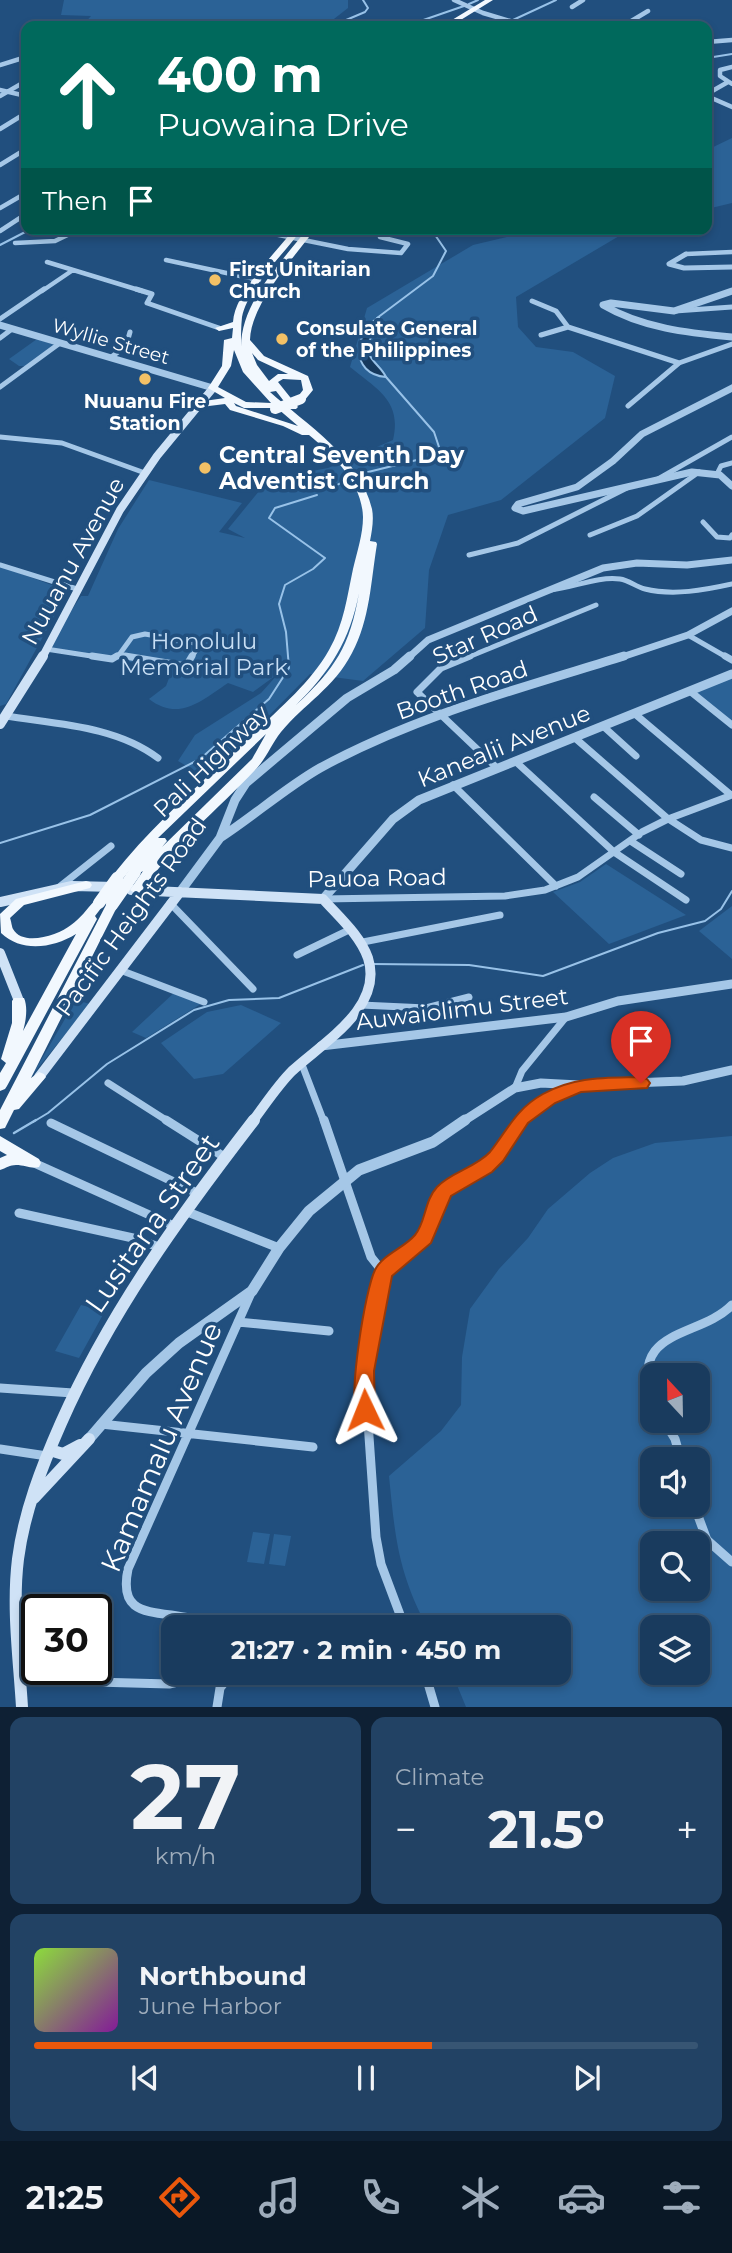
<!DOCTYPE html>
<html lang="en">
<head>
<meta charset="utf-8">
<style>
  :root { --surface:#193b5e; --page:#224264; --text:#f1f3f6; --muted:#9fadbc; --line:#375573; --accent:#ea580c }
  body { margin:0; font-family:Montserrat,sans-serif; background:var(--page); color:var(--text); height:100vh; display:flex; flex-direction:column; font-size:26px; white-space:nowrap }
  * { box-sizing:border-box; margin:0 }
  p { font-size:23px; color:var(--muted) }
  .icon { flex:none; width:38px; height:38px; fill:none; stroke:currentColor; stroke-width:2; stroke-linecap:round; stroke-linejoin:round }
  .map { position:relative; height:1707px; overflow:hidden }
  .details { display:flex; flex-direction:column; gap:10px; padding:10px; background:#0e2034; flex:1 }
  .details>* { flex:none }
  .banner { position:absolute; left:21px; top:21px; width:691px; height:214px; border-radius:14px; box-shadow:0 4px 10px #0003,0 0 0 2px var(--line); background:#00695c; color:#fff; overflow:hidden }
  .needle { width:46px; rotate:338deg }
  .controls { position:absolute; left:640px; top:1363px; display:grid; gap:14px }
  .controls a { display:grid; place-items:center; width:70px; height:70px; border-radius:14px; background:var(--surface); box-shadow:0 4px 10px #0003,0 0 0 2px var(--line); font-size:35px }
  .speed { position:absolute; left:21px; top:1594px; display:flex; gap:14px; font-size:35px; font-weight:700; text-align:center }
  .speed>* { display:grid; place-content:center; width:91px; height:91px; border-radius:50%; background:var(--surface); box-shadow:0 4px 10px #0003,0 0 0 2px var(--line); line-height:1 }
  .speed .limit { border:4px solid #111; border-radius:10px; background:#fff; color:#111 }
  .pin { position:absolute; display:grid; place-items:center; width:60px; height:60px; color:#fff; margin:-72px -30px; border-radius:50% 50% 50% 0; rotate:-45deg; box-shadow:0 0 7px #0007 }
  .pin .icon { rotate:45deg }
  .me { position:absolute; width:77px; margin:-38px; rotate:358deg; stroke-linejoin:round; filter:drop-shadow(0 0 5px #0008) }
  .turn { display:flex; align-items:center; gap:24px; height:147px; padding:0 21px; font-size:32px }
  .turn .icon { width:91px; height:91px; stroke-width:2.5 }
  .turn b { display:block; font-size:49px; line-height:60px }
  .then { display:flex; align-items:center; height:66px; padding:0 21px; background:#0003; gap:14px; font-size:26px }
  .big { font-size:52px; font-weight:700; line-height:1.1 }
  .details .card { flex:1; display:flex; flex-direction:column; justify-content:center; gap:10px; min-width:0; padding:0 24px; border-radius:14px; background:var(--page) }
  .details .dial { align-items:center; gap:0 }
  .dial b { font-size:91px; line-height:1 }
  .song { display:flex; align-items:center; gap:21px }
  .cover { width:84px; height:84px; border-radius:10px; background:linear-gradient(135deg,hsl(90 70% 55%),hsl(290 70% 35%)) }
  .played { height:7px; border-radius:4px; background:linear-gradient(90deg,var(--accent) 60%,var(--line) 60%) }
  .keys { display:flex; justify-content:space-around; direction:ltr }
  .heat { display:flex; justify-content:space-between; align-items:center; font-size:38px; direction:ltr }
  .details .tiles { flex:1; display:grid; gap:10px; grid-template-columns:1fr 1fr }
  .card:last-child { grid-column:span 2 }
  .trip { position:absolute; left:161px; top:1615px; width:410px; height:70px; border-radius:14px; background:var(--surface); box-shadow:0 4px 10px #0003,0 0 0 2px var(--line); font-weight:700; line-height:70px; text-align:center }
  .dock { display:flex; height:112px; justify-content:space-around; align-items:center; background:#0a1826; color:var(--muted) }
  .dock .icon { width:49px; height:49px }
  .dock .selected { color:var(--accent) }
  .dock b { font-size:32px; color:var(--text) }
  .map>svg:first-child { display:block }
  .green { fill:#2b6296; fill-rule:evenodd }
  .water { fill:#16395d; stroke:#98c2e8; stroke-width:2 }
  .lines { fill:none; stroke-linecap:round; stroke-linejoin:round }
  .stream-far1 { stroke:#98c2e8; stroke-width:2 }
  .stream { stroke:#98c2e8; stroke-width:2.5 }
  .minor-far3 { stroke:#a5c7e7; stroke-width:4.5 }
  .minor-far2 { stroke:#a5c7e7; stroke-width:5 }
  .minor-far1 { stroke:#a5c7e7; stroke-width:7 }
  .minor { stroke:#a5c7e7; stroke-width:9 }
  .tertiary-far3 { stroke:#a5c7e7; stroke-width:5 }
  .tertiary-far2 { stroke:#a5c7e7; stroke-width:7 }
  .tertiary-far1 { stroke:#a5c7e7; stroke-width:9 }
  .tertiary { stroke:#a5c7e7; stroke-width:11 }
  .secondary-far2 { stroke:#cfe2f6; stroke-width:8 }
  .secondary-far1 { stroke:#cfe2f6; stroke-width:10 }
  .secondary { stroke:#cfe2f6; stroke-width:12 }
  .trunk { fill:#f2f8fe; fill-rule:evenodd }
  .trunk-bridge-far1 { stroke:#f2f8fe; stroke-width:10 }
  .trunk-bridge { stroke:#f2f8fe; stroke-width:12 }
  .route { fill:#ea580c; stroke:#983908; stroke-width:2 }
  .poi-dot { fill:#f3c166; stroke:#214f7e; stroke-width:2.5 }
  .labels { text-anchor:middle; stroke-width:7; stroke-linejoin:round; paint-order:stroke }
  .far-poi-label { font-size:19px; font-weight:bold; fill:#fff; stroke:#214f7e; text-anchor:start }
  .far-street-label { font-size:19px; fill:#fff; stroke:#214f7e }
  .poi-label { font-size:23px; font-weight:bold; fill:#fff; stroke:#214f7e; text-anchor:start }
  .street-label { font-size:23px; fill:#fff; stroke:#214f7e }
  .park-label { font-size:23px; fill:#c8dff5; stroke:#214f7e }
  .near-street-label { font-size:28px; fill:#fff; stroke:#214f7e }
</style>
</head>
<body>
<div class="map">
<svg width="732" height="1707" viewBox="0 0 732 1707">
  <rect width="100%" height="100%" fill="#214f7e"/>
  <path class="green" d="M64 0H348V8L325 26H82L91 16 61 15Z
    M732 138V203L707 209V150Z
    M541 229H631L516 297 518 327 536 347 573 352 615 376 605 418 501 500 448 515 429 570 425 628 363 681 310 674 237 748 202 775 178 761 195 735 261 693 279 673 253 692 228 683C201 701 179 722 149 699L166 686 171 673 168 668 46 649 81 596H88L118 529 149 480 242 503 219 532 245 538 228 529 269 479 328 468 393 440C402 401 378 390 350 367L367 308 473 245Z
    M37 339 55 345 27 366H19L9 359Z
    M0 566 68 591 6 704 0 706Z
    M732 676V723L694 692Z
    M606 864 686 915 609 944 553 892 580 882Z
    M732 906V959L699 931Z
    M176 991 204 1002 146 1038 132 1032Z
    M76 1000 90 1004 33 1074Z
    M241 1005 281 1023 223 1074 194 1079 161 1043 207 1012Z
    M732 1136V1707H466L452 1673H558V1628L427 1627C398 1572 395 1537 389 1476L441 1431 461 1405 462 1357 470 1309 499 1269 528 1238 548 1209 590 1173 613 1158 655 1143ZM653 1376H698V1421H653ZM653 1460H698V1505H653ZM653 1544H698V1589H653ZM653 1628H698V1673H653Z
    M81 1305 105 1311 79 1358 55 1351Z
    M253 1532 270 1534 264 1564 247 1562Z
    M274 1534 291 1536 285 1566 269 1564Z"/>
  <path class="water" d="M379 317C380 329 363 341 369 354 373 363 382 368 386 377 349 374 354 332 379 317Z"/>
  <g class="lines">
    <path class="stream-far1" d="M469 4 478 0
      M513 20 556 0
      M332 26 365 12 368 8 363 0
      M406 26 464 6
      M504 26 506 24
      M707 58 732 54
      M0 245 31 229
      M377 318 433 276 446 251 431 229
      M356 475 433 456 440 450 434 432 386 377
      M332 488 351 477
      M0 843 90 815 200 759 269 699 289 668 286 632 279 604 285 585 313 569 325 558 269 518 275 508 317 495
      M372 964 469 965 543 976 658 933 705 921 721 909 732 891
      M33 1122 48 1113 107 1064 194 1010 229 1000 279 998 363 965"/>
    <path class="stream" d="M14 1133 36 1120"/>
    <path class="minor-far3" d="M454 0 483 13 527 26
      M572 7 583 0
      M362 26 370 22
      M623 26 648 11
      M707 42 732 40
      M0 65 26 57
      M732 67 720 70V76L732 84
      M0 90 26 96
      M707 94 728 82
      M0 96 26 81
      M707 96 732 107
      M0 129 26 113
      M0 165 26 149
      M0 208 26 193
      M0 231 26 214
      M259 231 348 249 401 253 408 244 380 237
      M15 243 55 241 80 229
      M686 254 732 252
      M166 260 259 280
      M47 262 142 291
      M42 291 73 270"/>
    <path class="minor-far2" d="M136 289 152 294 147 303 219 328
      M532 301 556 311 568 327 679 363
      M675 311 732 307
      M0 319 44 289
      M541 335 568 327
      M0 338 12 329
      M110 358 126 346 130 332
      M0 387 60 343
      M628 406 679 363 732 344
      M0 437 62 443 145 473
      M717 474 721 466 732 463
      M658 479 732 437
      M703 522 717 537 730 538 732 535
      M590 535 637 516 699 472
      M469 555 518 543 627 488
      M0 565 77 589
      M550 590C573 588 597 576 620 579 629 580 636 587 645 589 673 596 705 590 732 584
      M688 635 728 658
      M46 649 104 658
      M114 658 119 655
      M136 658 119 655 132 637 145 634 200 644 191 658
      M466 658 596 605"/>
    <path class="minor-far1" d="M92 656 112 659 117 656
      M125 656 186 666 192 656
      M470 656 441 668 417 692 497 768
      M725 656 732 660
      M691 692 732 725
      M635 714 731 795
      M6 716C57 724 116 726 158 758
      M604 727 636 756
      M575 738 667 818 701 840 732 848
      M515 761 614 852 686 900
      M453 785 556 886
      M594 797 639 835
      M632 842 681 874
      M58 888 111 846
      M323 899 505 896 545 890 578 877 642 832 668 819 732 795
      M170 903 253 989
      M363 942 500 915
      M297 955 351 929
      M120 970 204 1002
      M361 1005 426 1008 469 997
      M301 1062 324 1122
      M108 1083 169 1122
      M515 1088 522 1071 566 1017
      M522 1122 532 1109 579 1085"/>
    <path class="minor" d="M166 1120 226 1158
      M324 1120 371 1257 383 1272
      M51 1123 199 1194
      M34 1163 174 1226
      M185 1211 279 1248
      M19 1213 133 1238 159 1247
      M238 1322 329 1331
      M0 1388 73 1393
      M653 1403C627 1327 699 1339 732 1305
      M664 1421 675 1439 681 1460
      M101 1424 313 1447
      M0 1449 47 1456
      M694 1505 707 1540 732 1562
      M228 1628 221 1623C204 1620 188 1618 171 1615 139 1611 120 1608 128 1569L251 1293
      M384 1628 403 1622
      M405 1628 381 1564 376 1537 368 1422 363 1401 364 1371 383 1272 424 1238 444 1191 485 1167 523 1120
      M425 1673 435 1707
      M20 1680 169 1684 217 1673
      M217 1707 220 1688 232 1673"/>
    <path class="tertiary-far3" d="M669 264 684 268 732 267
      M669 264 686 254"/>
    <path class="tertiary-far2" d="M732 291 674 311 611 303 603 305C642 328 688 333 732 337
      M0 325 213 388
      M732 388 642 434 613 461 577 487 518 504 515 508 523 511 692 472 720 475 732 486
      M408 658 428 640 603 568 637 563 687 565 732 560
      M619 658 688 635 732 611"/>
    <path class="tertiary-far1" d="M220 838C254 816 285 788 320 768 415 716 521 688 624 656
      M180 892 220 838 235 800 246 783 347 698 394 670 410 656
      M323 899 393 819 419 800 732 674
      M321 1046 566 1017 618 1001 732 984
      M462 1122 515 1088 541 1083 579 1085 683 1081 732 1070"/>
    <path class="tertiary" d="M89 1439 146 1373 179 1343 252 1291 279 1248 309 1211 359 1170 433 1142 465 1120"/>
    <path class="secondary-far2" d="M42 658 120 510 157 456 213 388"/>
    <path class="secondary-far1" d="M0 724 43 656
      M131 890 323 899C339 917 360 935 368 958 384 1008 322 1043 292 1071 277 1086 265 1105 252 1122
      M0 902 72 886 116 887
      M0 953 19 1001
      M39 1077 180 892"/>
    <path class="secondary" d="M50 1450 63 1454 80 1445
      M34 1498 89 1439
      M22 1707C19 1658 12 1608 18 1559 24 1512 42 1466 61 1423 110 1312 180 1216 254 1120"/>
    <path class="trunk" d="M485 0H493L451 26H442Z
      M294 229H302C284 254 248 287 242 317 241 326 241 336 241 345V347C241 302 281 263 307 229H315C294 258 251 303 250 340L264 356 308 376 313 390 304 401 301 402 296 399 303 390 301 380 283 379 278 382 298 407 296 409H290L276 391 270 392C307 425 360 457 372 509 374 519 372 531 370 541L376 542 377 544C371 580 370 620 352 653 334 688 304 704 281 732 272 743 267 757 257 768 218 810 173 845 140 893L136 894 130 890 143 871 135 876 131 875 129 872 130 870 121 881 117 882 111 878 113 875C155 822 206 779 255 732 281 707 311 682 329 650 344 624 347 597 353 569 357 552 363 534 363 517 362 482 333 455 309 435H302L283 426 230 410 225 404 209 406 194 412 189 409 204 401 225 398 208 388 222 366 224 340 232 338 233 328 219 331 215 328 233 322C235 291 275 254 294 229ZM234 350 243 372 271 403 246 402 218 387 231 366ZM252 353 258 360 288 374H278L269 381 257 365ZM234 403 244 408H277L298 426 236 406ZM359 593C350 646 335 669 296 705 330 672 350 640 359 593ZM266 734 252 759 162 847 167 841 165 838H158Z
      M86 881 90 882 92 885 90 888 24 905 10 918C11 920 12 928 13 929 23 947 59 935 71 925 80 919 87 909 95 900L99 899 105 903 95 916 97 919 7 1086 5 1089 0 1091V1073L6 1063 1 1059 12 1023V1001L14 998H24C28 1007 26 1021 23 1031L76 934C53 948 22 953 1 933L0 914 16 899Z
      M112 901 118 905 31 1078 39 1072 44 1074 46 1077 19 1109 14 1110 5 1128 0 1129V1110L106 905Z
      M0 1136 39 1159 41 1163 39 1167C31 1169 25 1165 16 1165 10 1165 6 1168 0 1170V1158L7 1155 0 1151Z"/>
    <path class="trunk-bridge-far1" d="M275 409 301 399"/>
    <path class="trunk-bridge" d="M99 903 117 878
      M112 905 135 872"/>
  </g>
  <path class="route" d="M641 1077 647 1079 650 1083 647 1088 581 1092 555 1103 528 1123 503 1161 492 1172 451 1196 431 1243 392 1276 374 1371 375 1410 372 1416 365 1419 357 1416C348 1397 365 1290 375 1270 382 1255 404 1248 415 1235 426 1222 424 1201 437 1187 451 1172 475 1168 490 1152 508 1129 516 1109 543 1094 575 1076 606 1078 641 1077Z"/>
  <g class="poi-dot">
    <circle cx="215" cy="280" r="7"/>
    <circle cx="282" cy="339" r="7"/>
    <circle cx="145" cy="379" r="7"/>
    <circle cx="205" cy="468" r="7"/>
  </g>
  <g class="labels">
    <g class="far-poi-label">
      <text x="229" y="276">First Unitarian<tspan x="229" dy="22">Church</tspan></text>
      <text x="296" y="335">Consulate General<tspan x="296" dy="22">of the Philippines</tspan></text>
      <text x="145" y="408" text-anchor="middle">Nuuanu Fire<tspan x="145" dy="22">Station</tspan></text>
    </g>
    <g class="far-street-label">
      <text transform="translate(111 341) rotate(16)" y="7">Wyllie Street</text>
    </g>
    <g class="poi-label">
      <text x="219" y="463">Central Seventh Day<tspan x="219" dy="26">Adventist Church</tspan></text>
    </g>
    <g class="street-label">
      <text transform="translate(73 561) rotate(-61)" y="8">Nuuanu Avenue</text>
      <text transform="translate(485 635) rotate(-24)" y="8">Star Road</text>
      <text transform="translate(462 690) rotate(-19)" y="8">Booth Road</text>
      <text transform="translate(504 746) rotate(-22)" y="8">Kanealii Avenue</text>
      <text transform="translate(211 761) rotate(-44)" y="8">Pali Highway</text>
      <text transform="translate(377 878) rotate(-1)" y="8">Pauoa Road</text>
      <text transform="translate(131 917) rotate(-54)" y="8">Pacific Heights Road</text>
      <text transform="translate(462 1009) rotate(-7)" y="8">Auwaiolimu Street</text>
    </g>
    <g class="park-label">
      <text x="204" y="649">Honolulu<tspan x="204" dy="26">Memorial Park</tspan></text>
    </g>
    <g class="near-street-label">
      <text transform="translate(152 1223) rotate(-55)" y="10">Lusitana Street</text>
      <text transform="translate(161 1447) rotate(-67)" y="10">Kamamalu Avenue</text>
    </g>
  </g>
</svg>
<div class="controls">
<a><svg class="needle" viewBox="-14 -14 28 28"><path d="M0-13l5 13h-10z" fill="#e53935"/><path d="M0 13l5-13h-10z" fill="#9fadbc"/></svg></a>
<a><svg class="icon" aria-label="sound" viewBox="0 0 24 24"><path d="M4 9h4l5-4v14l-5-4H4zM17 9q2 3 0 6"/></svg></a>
<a><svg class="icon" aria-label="search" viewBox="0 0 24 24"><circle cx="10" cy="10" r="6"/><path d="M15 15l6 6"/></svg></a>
<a><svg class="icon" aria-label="layers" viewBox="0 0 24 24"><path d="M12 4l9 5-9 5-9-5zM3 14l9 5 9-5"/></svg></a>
</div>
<div class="speed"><div class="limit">30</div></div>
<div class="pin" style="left:641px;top:1083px;background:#d93025"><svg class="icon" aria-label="arrive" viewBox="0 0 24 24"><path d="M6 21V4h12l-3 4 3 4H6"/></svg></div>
<svg class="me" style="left:365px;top:1410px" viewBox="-20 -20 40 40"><path d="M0-17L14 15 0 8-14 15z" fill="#ea580c" stroke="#fff" stroke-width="4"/></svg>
<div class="trip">21:27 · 2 min · 450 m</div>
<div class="banner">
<div class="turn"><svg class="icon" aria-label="ahead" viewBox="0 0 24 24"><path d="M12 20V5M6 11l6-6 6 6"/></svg><div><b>400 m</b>Puowaina Drive</div></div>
<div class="then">Then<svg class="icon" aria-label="arrive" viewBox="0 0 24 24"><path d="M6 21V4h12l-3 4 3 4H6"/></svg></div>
</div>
</div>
<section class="details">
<div class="tiles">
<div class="card dial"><b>27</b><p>km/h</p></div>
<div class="card"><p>Climate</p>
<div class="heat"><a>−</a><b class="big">21.5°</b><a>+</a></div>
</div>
<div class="card">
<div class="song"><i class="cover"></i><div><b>Northbound</b><p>June Harbor</p></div></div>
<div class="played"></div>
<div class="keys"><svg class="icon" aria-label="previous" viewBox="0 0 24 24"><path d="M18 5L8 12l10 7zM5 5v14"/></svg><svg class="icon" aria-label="pause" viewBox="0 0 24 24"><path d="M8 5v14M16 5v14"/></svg><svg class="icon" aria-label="next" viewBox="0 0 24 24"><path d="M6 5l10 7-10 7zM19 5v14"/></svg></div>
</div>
</div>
</section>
<nav class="dock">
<b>21:25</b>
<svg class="icon selected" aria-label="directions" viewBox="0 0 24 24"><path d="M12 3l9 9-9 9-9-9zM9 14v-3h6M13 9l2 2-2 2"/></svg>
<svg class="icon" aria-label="music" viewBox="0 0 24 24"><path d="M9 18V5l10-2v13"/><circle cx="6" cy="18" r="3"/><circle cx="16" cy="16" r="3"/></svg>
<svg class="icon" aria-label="phone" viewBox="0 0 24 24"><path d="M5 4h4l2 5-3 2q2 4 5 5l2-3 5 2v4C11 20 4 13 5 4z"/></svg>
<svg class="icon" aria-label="climate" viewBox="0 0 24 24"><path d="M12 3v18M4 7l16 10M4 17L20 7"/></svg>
<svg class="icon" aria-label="car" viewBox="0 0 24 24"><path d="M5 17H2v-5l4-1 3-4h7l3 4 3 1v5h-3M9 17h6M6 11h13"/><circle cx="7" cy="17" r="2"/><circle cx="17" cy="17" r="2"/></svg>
<svg class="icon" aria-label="filters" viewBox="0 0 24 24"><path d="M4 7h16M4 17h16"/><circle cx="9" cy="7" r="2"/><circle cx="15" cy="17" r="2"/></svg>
</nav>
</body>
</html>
